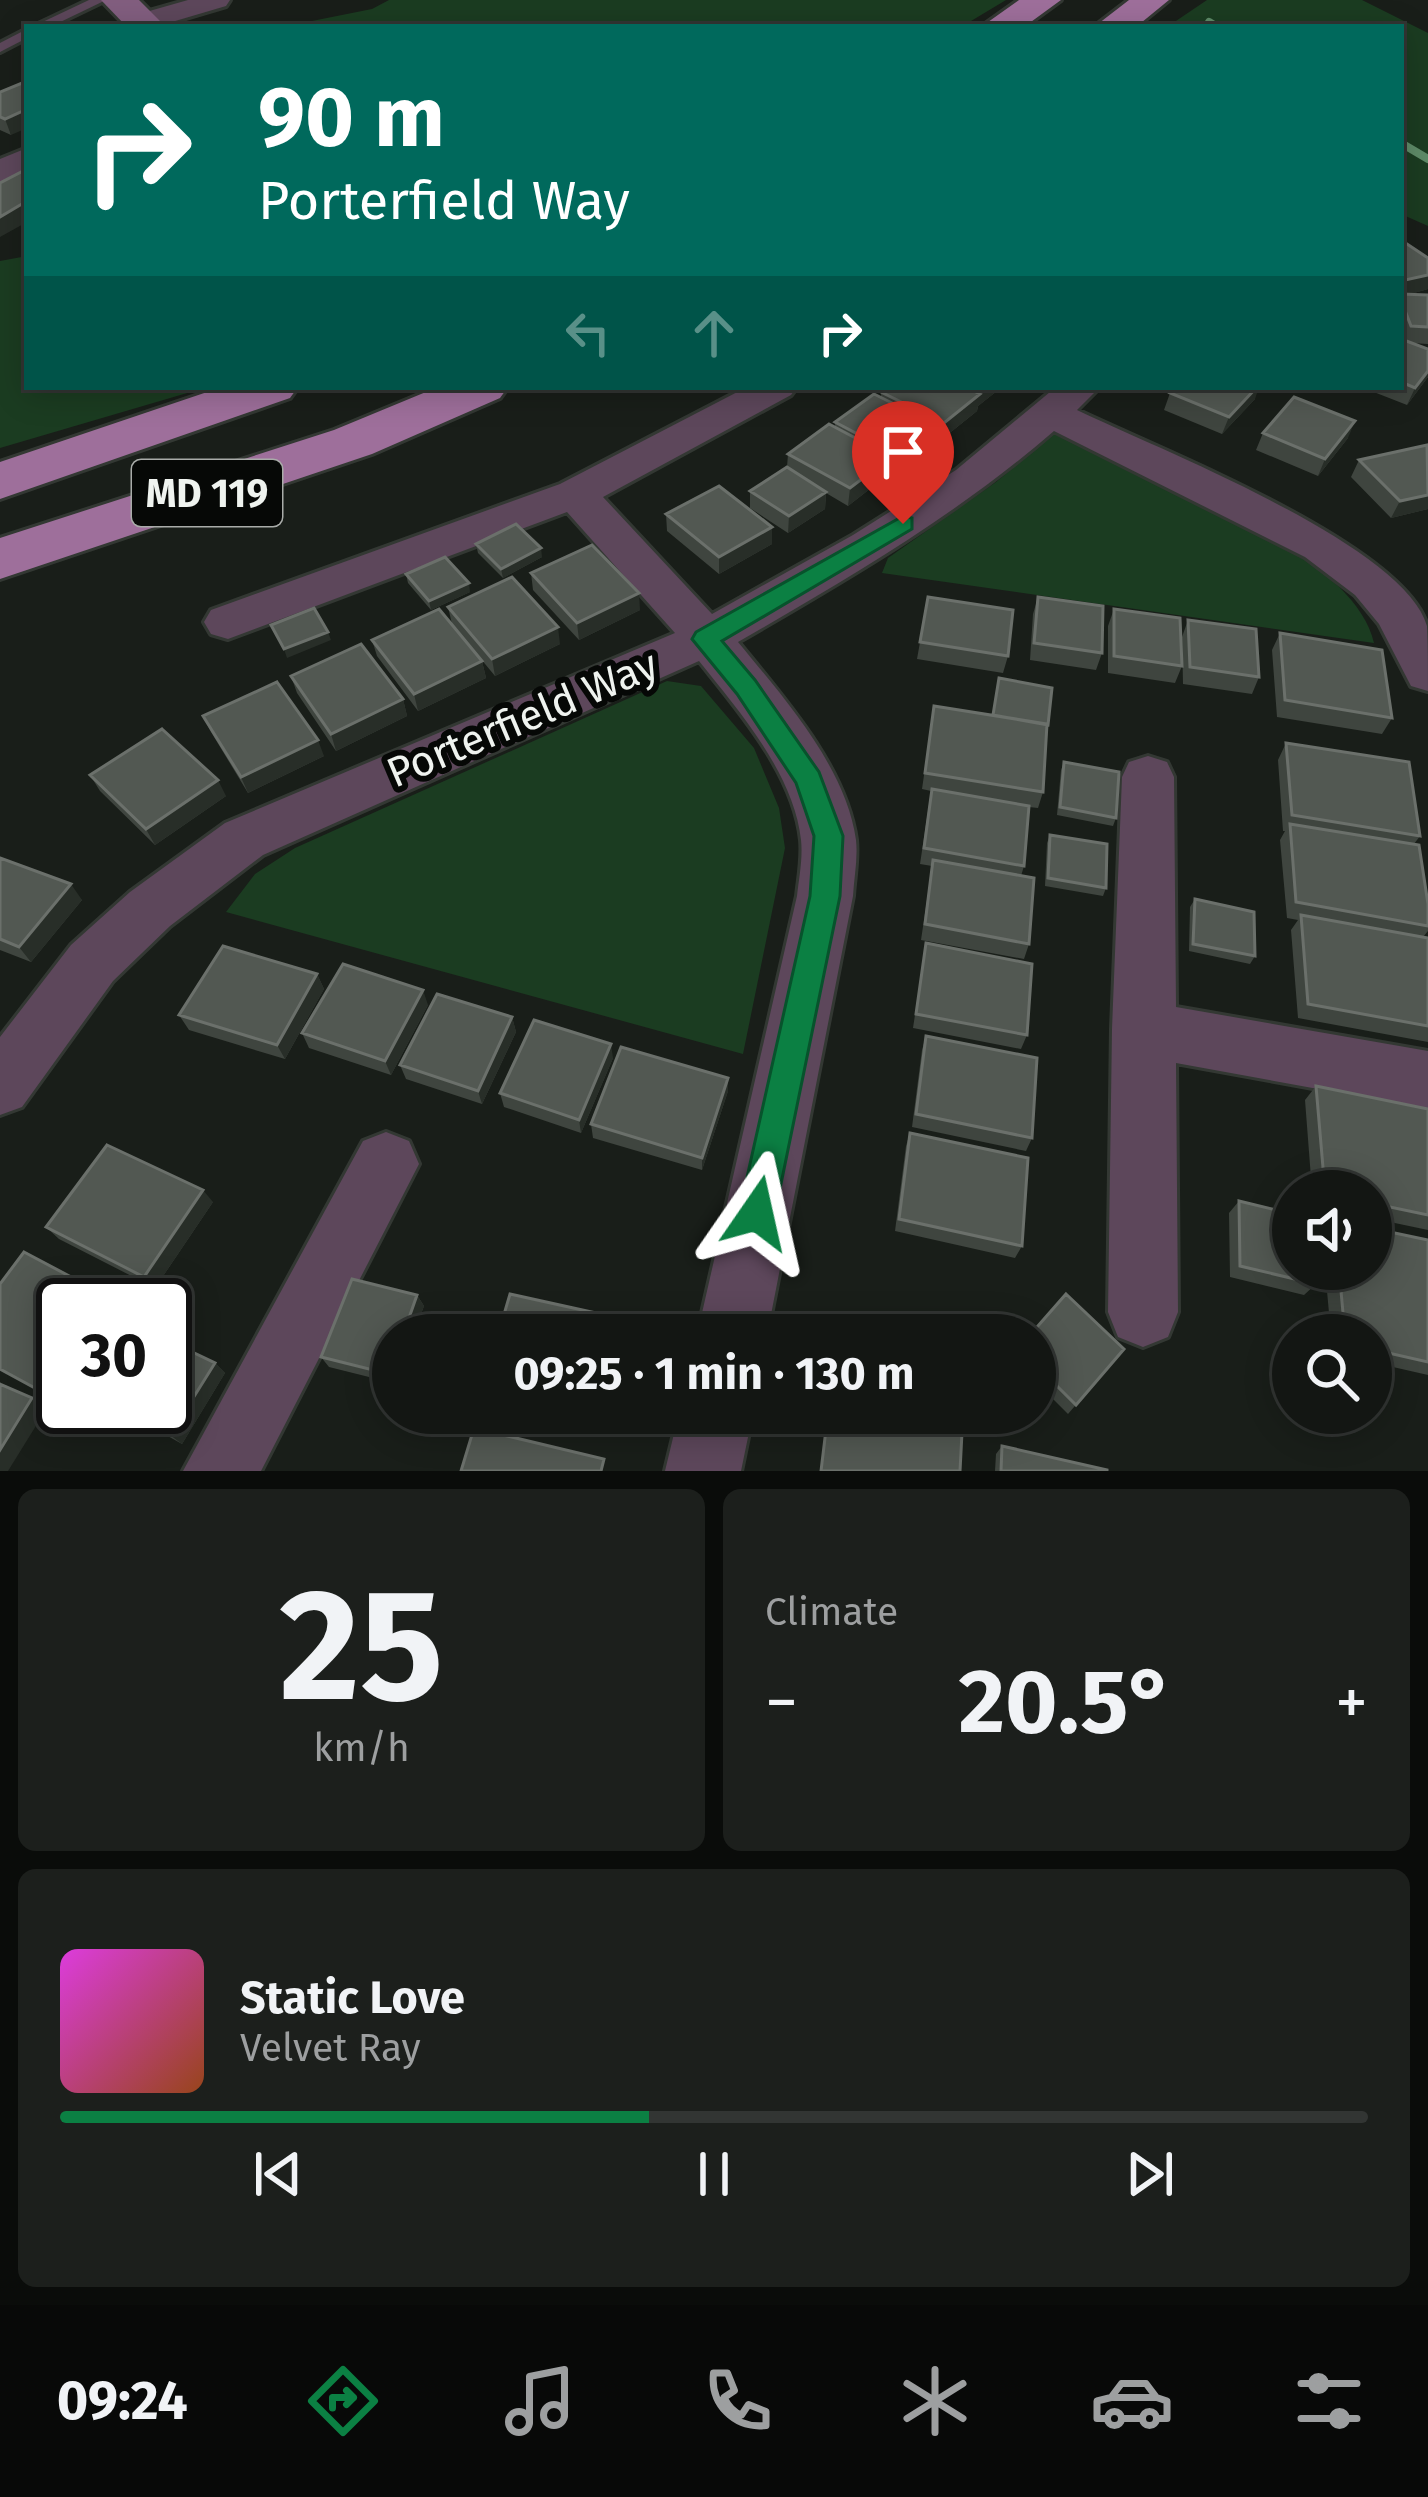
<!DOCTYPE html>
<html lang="en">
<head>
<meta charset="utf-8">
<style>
  :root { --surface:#131613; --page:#1c1f1c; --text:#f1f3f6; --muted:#9d9fa0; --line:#323533; --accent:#0b8043 }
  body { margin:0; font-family:"Fira Sans",sans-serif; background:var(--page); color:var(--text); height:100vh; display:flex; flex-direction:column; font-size:45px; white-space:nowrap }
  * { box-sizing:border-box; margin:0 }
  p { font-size:39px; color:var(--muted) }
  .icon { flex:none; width:66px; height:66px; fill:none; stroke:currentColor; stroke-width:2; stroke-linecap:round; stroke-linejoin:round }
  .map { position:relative; height:1471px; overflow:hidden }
  .details { display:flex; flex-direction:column; gap:18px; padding:18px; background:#0a0c0a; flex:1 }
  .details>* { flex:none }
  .guide { position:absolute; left:24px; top:24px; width:1380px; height:366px; border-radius:0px; box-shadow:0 6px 30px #0003,0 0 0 3px var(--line); background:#00695c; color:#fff; overflow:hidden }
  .tools { position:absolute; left:1272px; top:1170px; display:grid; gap:24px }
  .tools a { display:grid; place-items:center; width:120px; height:120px; border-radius:50%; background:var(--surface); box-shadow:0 6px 30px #0003,0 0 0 3px var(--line); font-size:60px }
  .speed { position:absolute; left:36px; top:1278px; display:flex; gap:24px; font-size:60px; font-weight:700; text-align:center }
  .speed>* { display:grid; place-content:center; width:156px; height:156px; border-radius:50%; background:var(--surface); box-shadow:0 6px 30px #0003,0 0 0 3px var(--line); line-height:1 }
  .speed .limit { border:6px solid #111; border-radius:18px; background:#fff; color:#111 }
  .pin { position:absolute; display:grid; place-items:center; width:102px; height:102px; color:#fff; margin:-123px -51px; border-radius:50% 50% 50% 0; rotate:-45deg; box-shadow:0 0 12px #0007 }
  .pin .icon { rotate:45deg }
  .me { position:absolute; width:132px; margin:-66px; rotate:11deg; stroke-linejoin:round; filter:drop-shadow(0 0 9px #0008) }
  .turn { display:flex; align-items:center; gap:42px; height:252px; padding:0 36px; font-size:54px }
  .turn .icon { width:156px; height:156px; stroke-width:2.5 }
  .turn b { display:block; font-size:84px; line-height:102px }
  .lanes { display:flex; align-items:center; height:114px; padding:0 36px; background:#0003; justify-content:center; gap:60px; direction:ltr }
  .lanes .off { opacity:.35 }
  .big { font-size:90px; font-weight:700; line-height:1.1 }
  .details .widget { flex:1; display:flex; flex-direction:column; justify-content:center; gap:18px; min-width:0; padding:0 42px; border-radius:18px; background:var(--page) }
  .details .dial { align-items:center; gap:0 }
  .dial b { font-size:156px; line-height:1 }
  .song { display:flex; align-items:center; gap:36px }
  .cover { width:144px; height:144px; border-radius:18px; background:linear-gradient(135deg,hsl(300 70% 55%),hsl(20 70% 35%)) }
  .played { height:12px; border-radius:6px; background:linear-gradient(90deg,var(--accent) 45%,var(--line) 45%) }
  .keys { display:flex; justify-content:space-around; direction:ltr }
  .heat { display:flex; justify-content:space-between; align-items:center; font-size:66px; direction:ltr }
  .details .tiles { flex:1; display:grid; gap:18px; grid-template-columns:1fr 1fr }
  .widget:last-child { grid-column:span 2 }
  .trip { position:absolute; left:372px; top:1314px; width:684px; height:120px; border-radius:60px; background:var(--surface); box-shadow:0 6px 30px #0003,0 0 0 3px var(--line); font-weight:700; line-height:120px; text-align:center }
  .tabs { display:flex; height:192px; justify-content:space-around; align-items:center; background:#080908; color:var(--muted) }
  .tabs .icon { width:84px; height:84px }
  .tabs .selected { color:var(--accent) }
  .tabs b { font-size:54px; color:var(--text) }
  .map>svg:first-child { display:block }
  .green { fill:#1b3c21 }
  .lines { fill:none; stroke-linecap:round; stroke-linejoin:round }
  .stream { stroke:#5e8b68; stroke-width:8 }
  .lane-casing { stroke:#333833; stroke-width:6 }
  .street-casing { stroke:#333833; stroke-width:6 }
  .secondary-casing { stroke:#333833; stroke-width:6 }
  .primary-casing { stroke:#333833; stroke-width:6 }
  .lane { fill:#5d475b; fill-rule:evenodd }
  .street { fill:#5d475b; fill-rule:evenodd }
  .secondary { fill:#825e7f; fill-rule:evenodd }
  .primary { fill:#9e6f9b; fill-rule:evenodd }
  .wall { fill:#3f453f }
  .shaded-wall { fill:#282e28 }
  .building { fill:#525852; stroke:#6b706b; stroke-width:3 }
  .route { fill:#0b8043; stroke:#07532c; stroke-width:3 }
  .labels { text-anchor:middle; stroke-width:12; stroke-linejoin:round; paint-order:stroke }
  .shield { fill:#060806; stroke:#a9aca9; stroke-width:3 }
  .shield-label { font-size:39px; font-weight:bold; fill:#eff3ef }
  .street-label { font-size:42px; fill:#eff3ef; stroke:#060806 }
</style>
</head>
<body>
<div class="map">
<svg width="1428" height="1471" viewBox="0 0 1428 1471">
  <rect width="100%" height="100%" fill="#191e19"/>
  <path class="green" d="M389 0H1006L961 27H282L372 9Z
    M1207 0H1362L1428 33V226L1401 214V27H1167Z
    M27 256V387H196L194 391 0 448V261Z
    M1055 433H1070C1150 474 1354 552 1374 643L882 573 888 558 996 482Z
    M667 681 701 686 754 748 779 808 785 848 743 1054 226 912 255 874 295 848Z"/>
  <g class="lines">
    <path class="stream" d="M1209 22 1217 27
      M1401 143 1428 159"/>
    <defs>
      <path id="lane" d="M89 0H106L50 27H32Z
        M27 29V38L0 52V43Z"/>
      <path id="street" d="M188 0H230L226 6 155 27H132L128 22 132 16Z
        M27 148V171L0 182V159Z
        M747 387H797L791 395 603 497 712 614 853 535 956 470 1056 387H1100L1077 410C1155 448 1404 544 1427 626 1428 645 1428 671 1428 691L1411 686 1379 624 1355 595 1305 557 1054 431C957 515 849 578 738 642 783 697 846 767 856 840 858 859 854 878 853 896L767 1335H697L797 896C799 878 803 858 801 840 794 774 739 711 699 661L263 855 170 926 113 981 22 1107 0 1115V1037L71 945 130 892 225 823 675 633 567 512 228 639 211 634 204 622 211 610 560 484Z
        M1148 756 1167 762 1174 777 1176 1007 1428 1051V1109L1176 1063 1178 1312 1168 1337 1143 1347 1118 1337 1108 1312 1112 1029 1122 777 1129 762Z
        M386 1132 409 1141 419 1164 261 1471H183L363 1141Z
        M679 1413H753L741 1471H665Z"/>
      <path id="secondary" d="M101 0H139L166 27H127Z"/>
      <path id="primary" d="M1019 0H1061L1024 27H981Z
        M1129 0H1169L1136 27H1094Z
        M222 387H298L290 398 0 499V462Z
        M438 387H508L500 398 372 454 0 579V538L334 430Z"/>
    </defs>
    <use href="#lane" class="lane-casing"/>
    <use href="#street" class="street-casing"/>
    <use href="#secondary" class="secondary-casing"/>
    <use href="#primary" class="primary-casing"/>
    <use href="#lane" class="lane"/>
    <use href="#street" class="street"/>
    <use href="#secondary" class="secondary"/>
    <use href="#primary" class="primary"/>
  </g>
  <path class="wall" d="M0 92 11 135 0 130Z
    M1401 240 1428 258V289L1410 294 1428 295V344L1411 343 1428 349V377L1407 405 1361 387H1401Z
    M888 387H1002L978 406 977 411 941 440 934 436 933 442 895 472 889 469V474L848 506 826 493 825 509 788 533 750 508V491L787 467 788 454 835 427V422L881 397V392Z
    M1170 393 1255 399 1222 434 1164 410Z
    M1263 433 1348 438 1318 476 1256 450Z
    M1428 446V509L1391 518 1351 477 1359 460Z
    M666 514 772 544 719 574 667 531Z
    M476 544 542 557 503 578 478 553Z
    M531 573 640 610 579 640 533 590Z
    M406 574 470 592 431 610 408 583Z
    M928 597 1008 656 1003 673 917 659Z
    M1038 597 1102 653 1096 670 1030 660 1033 614Z
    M448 607 560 644 495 676 452 624Z
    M1114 609 1182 666 1175 683 1108 673V626Z
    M1188 620 1259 677 1252 694 1183 684 1182 637Z
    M1280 633 1392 718 1382 734 1277 717 1272 650Z
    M372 640 482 661 486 678 418 711 377 656Z
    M291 676 403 699 407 716 336 751 297 693Z
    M934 706 1047 727 1043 792 1038 808 1029 807 1024 866 1021 876 1029 944 1024 959 921 940 932 866 920 864 931 791 922 789Z
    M203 716 324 756 248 793 211 732Z
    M1286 743 1420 836 1414 844 1428 904V931L1423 937 1428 938V1042L1298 1018 1291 930 1298 920 1287 918 1280 840 1285 831H1283L1278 760Z
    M1064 762 1116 818 1113 826 1057 815 1061 770Z
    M90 775 226 796 155 845 100 791Z
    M1050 835 1106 888 1103 896 1045 886 1047 843Z
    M0 858 82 900 31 962 0 950Z
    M1195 899 1255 956 1250 964 1189 951 1190 907Z
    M926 943 1027 1035 1021 1049 913 1028Z
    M317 974 324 989 285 1059 189 1030 179 1015Z
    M428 1005 391 1075 309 1048 302 1033Z
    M512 1017 516 1032 482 1104 406 1079 400 1065Z
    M926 1036 1032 1138 1026 1151 912 1127 922 1050Z
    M613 1058 581 1133 504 1107 500 1093Z
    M1316 1086 1428 1109V1230L1371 1218V1191H1312L1305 1100Z
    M728 1091 702 1170 593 1138 591 1124Z
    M910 1133 1022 1246 1015 1258 895 1231 906 1146Z
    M1239 1201 1316 1284 1304 1295 1230 1277 1229 1213Z
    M213 1202 155 1288 59 1239 46 1227Z
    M1428 1240V1375L1371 1362V1335H1331L1325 1269H1371Z
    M417 1295 424 1306 413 1335H393V1383L329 1367 321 1357Z
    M1035 1335 1124 1349 1068 1414 1035 1381Z
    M215 1363 225 1373 182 1444 116 1407Z
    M518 1413H615L609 1436Z
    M1002 1446 1107 1471H995L996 1454Z"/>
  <path class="shaded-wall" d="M27 109V128L11 135 5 119Z
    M27 201V222L0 237V217Z
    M1428 275V289L1401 297 1402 282Z
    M1428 371V377L1407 405 1415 388Z
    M984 387H1002L978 406 977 411 941 440 944 423 980 395Z
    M1257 387H1259L1255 399 1222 434 1229 417Z
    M1355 421 1348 438 1318 476 1325 459Z
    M936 425 933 442 895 472 897 455Z
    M891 457 889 474 848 506 850 488Z
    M826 492 825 509 788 533 789 516Z
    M1428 495V509L1391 518 1400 501Z
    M772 527V544L719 574V557Z
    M541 548 542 557 503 578 501 569Z
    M469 583 470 592 431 610 429 601Z
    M639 593 640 610 579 640 577 623Z
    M558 627 560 644 495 676 492 659Z
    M328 632 331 640 287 658 284 649Z
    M482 661 486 678 418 711 414 694Z
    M403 699 407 716 336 751 331 734Z
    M318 740 324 756 248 793 241 777Z
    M218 780 226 796 155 845 146 829Z
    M71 884 82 900 31 962 19 947Z
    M317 974 324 989 285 1059 277 1045Z
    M423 990 428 1005 391 1075 385 1061Z
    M512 1017 516 1032 482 1104 478 1091Z
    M611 1044 613 1058 581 1133 579 1120Z
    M728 1078V1091L702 1170V1158Z
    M203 1190 213 1202 155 1288 144 1277Z
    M417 1295 424 1306 413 1335H403Z
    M215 1363 225 1373 182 1444 170 1435Z
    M32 1398 47 1408 8 1471H0V1450Z
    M610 1413H615L609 1436 607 1427Z"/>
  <path class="building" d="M27 81V109L5 119 0 117V92Z
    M27 169V201L0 217V183Z
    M1401 240 1428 258V275L1401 281Z
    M1401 294 1428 295V327L1411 326 1401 300Z
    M1401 339 1428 349V371L1415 388 1401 382Z
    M888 387H965L980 394 944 423 881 392Z
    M1176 387H1257L1229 417 1170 393Z
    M874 394 936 425 897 455 835 422Z
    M1294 397 1355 421 1325 459 1263 433Z
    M829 424 891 457 850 488 788 454Z
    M1427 445 1428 495 1400 501 1359 460Z
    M787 467 826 492 789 516 750 491Z
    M719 486 772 527 719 557 666 514Z
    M516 524 541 548 501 569 476 544Z
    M592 545 639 593 577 623 531 573Z
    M445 557 469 583 429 601 406 574Z
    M512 577 558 627 492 659 448 607Z
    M928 597 1013 610 1008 656 920 642Z
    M1038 597 1103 606 1102 653 1034 643Z
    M314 608 328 632 284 649 271 625Z
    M439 609 482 661 414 694 372 640Z
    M1114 609 1180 618 1182 666 1114 656Z
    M1188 620 1256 629 1259 677 1190 667Z
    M1280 633 1382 650 1392 718 1285 700Z
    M361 644 403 699 331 734 291 676Z
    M999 678 1052 688 1048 725 993 715Z
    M277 682 318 740 241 777 203 716Z
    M934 706 1047 724 1043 792 925 773Z
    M162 729 218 780 146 829 90 775Z
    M1286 743 1409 762 1420 836 1292 815Z
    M1064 762 1119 772 1116 818 1060 807Z
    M932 789 1029 806 1024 866 924 848Z
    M1290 824 1419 845 1428 904V926L1296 902Z
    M1050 835 1107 844 1106 888 1048 878Z
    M0 858 71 884 19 947 0 939Z
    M933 860 1034 878 1029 944 925 924Z
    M1195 899 1254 912 1255 956 1193 944Z
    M1301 915 1428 938V1026L1308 1004Z
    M926 943 1032 964 1027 1035 916 1014Z
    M223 946 317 974 277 1045 179 1015Z
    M343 964 423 990 385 1061 302 1033Z
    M437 994 512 1017 478 1091 400 1065Z
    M534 1020 611 1044 579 1120 500 1093Z
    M926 1036 1037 1058 1032 1138 916 1114Z
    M621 1047 728 1078 702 1158 591 1124Z
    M1316 1086 1428 1109V1215L1371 1203V1191H1325Z
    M910 1133 1028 1158 1022 1246 899 1219Z
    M107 1145 203 1190 144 1277 46 1227Z
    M1239 1201 1293 1214V1269H1315L1316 1284 1240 1266Z
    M1371 1228 1428 1240V1362L1371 1349V1335H1345L1339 1269H1371Z
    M24 1252 122 1304 63 1305V1391L57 1400 0 1369V1284Z
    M352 1279 417 1295 403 1335H393V1364L389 1374 321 1357Z
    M510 1294 632 1321 629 1335H498Z
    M1066 1294 1124 1349 1076 1405 1035 1364V1335H1030Z
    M165 1339 215 1363 170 1435 118 1407H165Z
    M0 1384 32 1398 0 1450Z
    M550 1413H610L607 1427Z
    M828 1413H963L960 1471H821Z
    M474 1428 604 1459 601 1471H461Z
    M1002 1446 1107 1470V1471H1001Z"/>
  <path class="route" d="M903 516 912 518V529L722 641 755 680 819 772 843 836 840 896 775 1213 770 1226 757 1231 745 1226 739 1213 810 896 814 836 796 783 737 694 692 639 696 632Z"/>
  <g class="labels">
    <rect class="shield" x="132" y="460" width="150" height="66" rx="9"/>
    <g class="shield-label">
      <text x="207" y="507">MD 119</text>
    </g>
    <g class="street-label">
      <text transform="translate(522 718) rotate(-23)" y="15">Porterfield Way</text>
    </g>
  </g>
</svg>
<div class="tools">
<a><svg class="icon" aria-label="sound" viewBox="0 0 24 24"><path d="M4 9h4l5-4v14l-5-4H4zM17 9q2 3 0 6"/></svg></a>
<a><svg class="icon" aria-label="search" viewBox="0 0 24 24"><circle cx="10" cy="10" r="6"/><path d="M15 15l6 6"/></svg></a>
</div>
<div class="speed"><div class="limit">30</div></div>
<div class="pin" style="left:903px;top:524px;background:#d93025"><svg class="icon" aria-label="arrive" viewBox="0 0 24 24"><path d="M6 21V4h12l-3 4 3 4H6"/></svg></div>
<svg class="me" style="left:757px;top:1213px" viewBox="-20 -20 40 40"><path d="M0-17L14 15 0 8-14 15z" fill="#0b8043" stroke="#fff" stroke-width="4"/></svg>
<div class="trip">09:25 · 1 min · 130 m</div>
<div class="guide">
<div class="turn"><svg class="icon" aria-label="right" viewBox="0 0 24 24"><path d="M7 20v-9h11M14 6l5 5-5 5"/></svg><div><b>90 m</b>Porterfield Way</div></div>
<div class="lanes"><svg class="icon off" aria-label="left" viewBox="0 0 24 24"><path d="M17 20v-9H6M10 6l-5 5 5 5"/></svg><svg class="icon off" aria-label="ahead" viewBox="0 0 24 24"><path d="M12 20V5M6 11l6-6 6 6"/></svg><svg class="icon" aria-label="right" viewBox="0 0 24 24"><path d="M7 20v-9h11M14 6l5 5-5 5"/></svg></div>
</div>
</div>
<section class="details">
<div class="tiles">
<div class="widget dial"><b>25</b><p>km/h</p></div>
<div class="widget"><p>Climate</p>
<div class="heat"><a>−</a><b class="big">20.5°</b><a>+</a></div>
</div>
<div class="widget">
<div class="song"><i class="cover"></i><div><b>Static Love</b><p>Velvet Ray</p></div></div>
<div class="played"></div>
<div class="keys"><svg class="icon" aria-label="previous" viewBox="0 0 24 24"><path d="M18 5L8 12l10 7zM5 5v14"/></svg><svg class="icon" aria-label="pause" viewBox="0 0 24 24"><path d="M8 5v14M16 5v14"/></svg><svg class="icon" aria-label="next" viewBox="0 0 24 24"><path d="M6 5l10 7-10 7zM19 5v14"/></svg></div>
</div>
</div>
</section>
<nav class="tabs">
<b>09:24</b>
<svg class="icon selected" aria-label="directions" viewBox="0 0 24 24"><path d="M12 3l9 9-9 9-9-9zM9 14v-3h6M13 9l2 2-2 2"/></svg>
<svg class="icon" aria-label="music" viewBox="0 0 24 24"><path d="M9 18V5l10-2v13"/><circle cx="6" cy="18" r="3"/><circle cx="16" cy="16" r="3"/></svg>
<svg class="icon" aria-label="phone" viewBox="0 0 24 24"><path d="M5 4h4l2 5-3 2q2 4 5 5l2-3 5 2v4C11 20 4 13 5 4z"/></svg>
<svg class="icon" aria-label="climate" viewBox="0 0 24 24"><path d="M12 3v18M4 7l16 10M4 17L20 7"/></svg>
<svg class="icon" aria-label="car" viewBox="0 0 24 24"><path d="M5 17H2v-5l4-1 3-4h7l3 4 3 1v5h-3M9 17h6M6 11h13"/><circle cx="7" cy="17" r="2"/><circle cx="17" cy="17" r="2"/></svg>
<svg class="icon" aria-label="filters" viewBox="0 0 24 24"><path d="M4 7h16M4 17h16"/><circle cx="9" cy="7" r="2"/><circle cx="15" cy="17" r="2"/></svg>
</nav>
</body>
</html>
